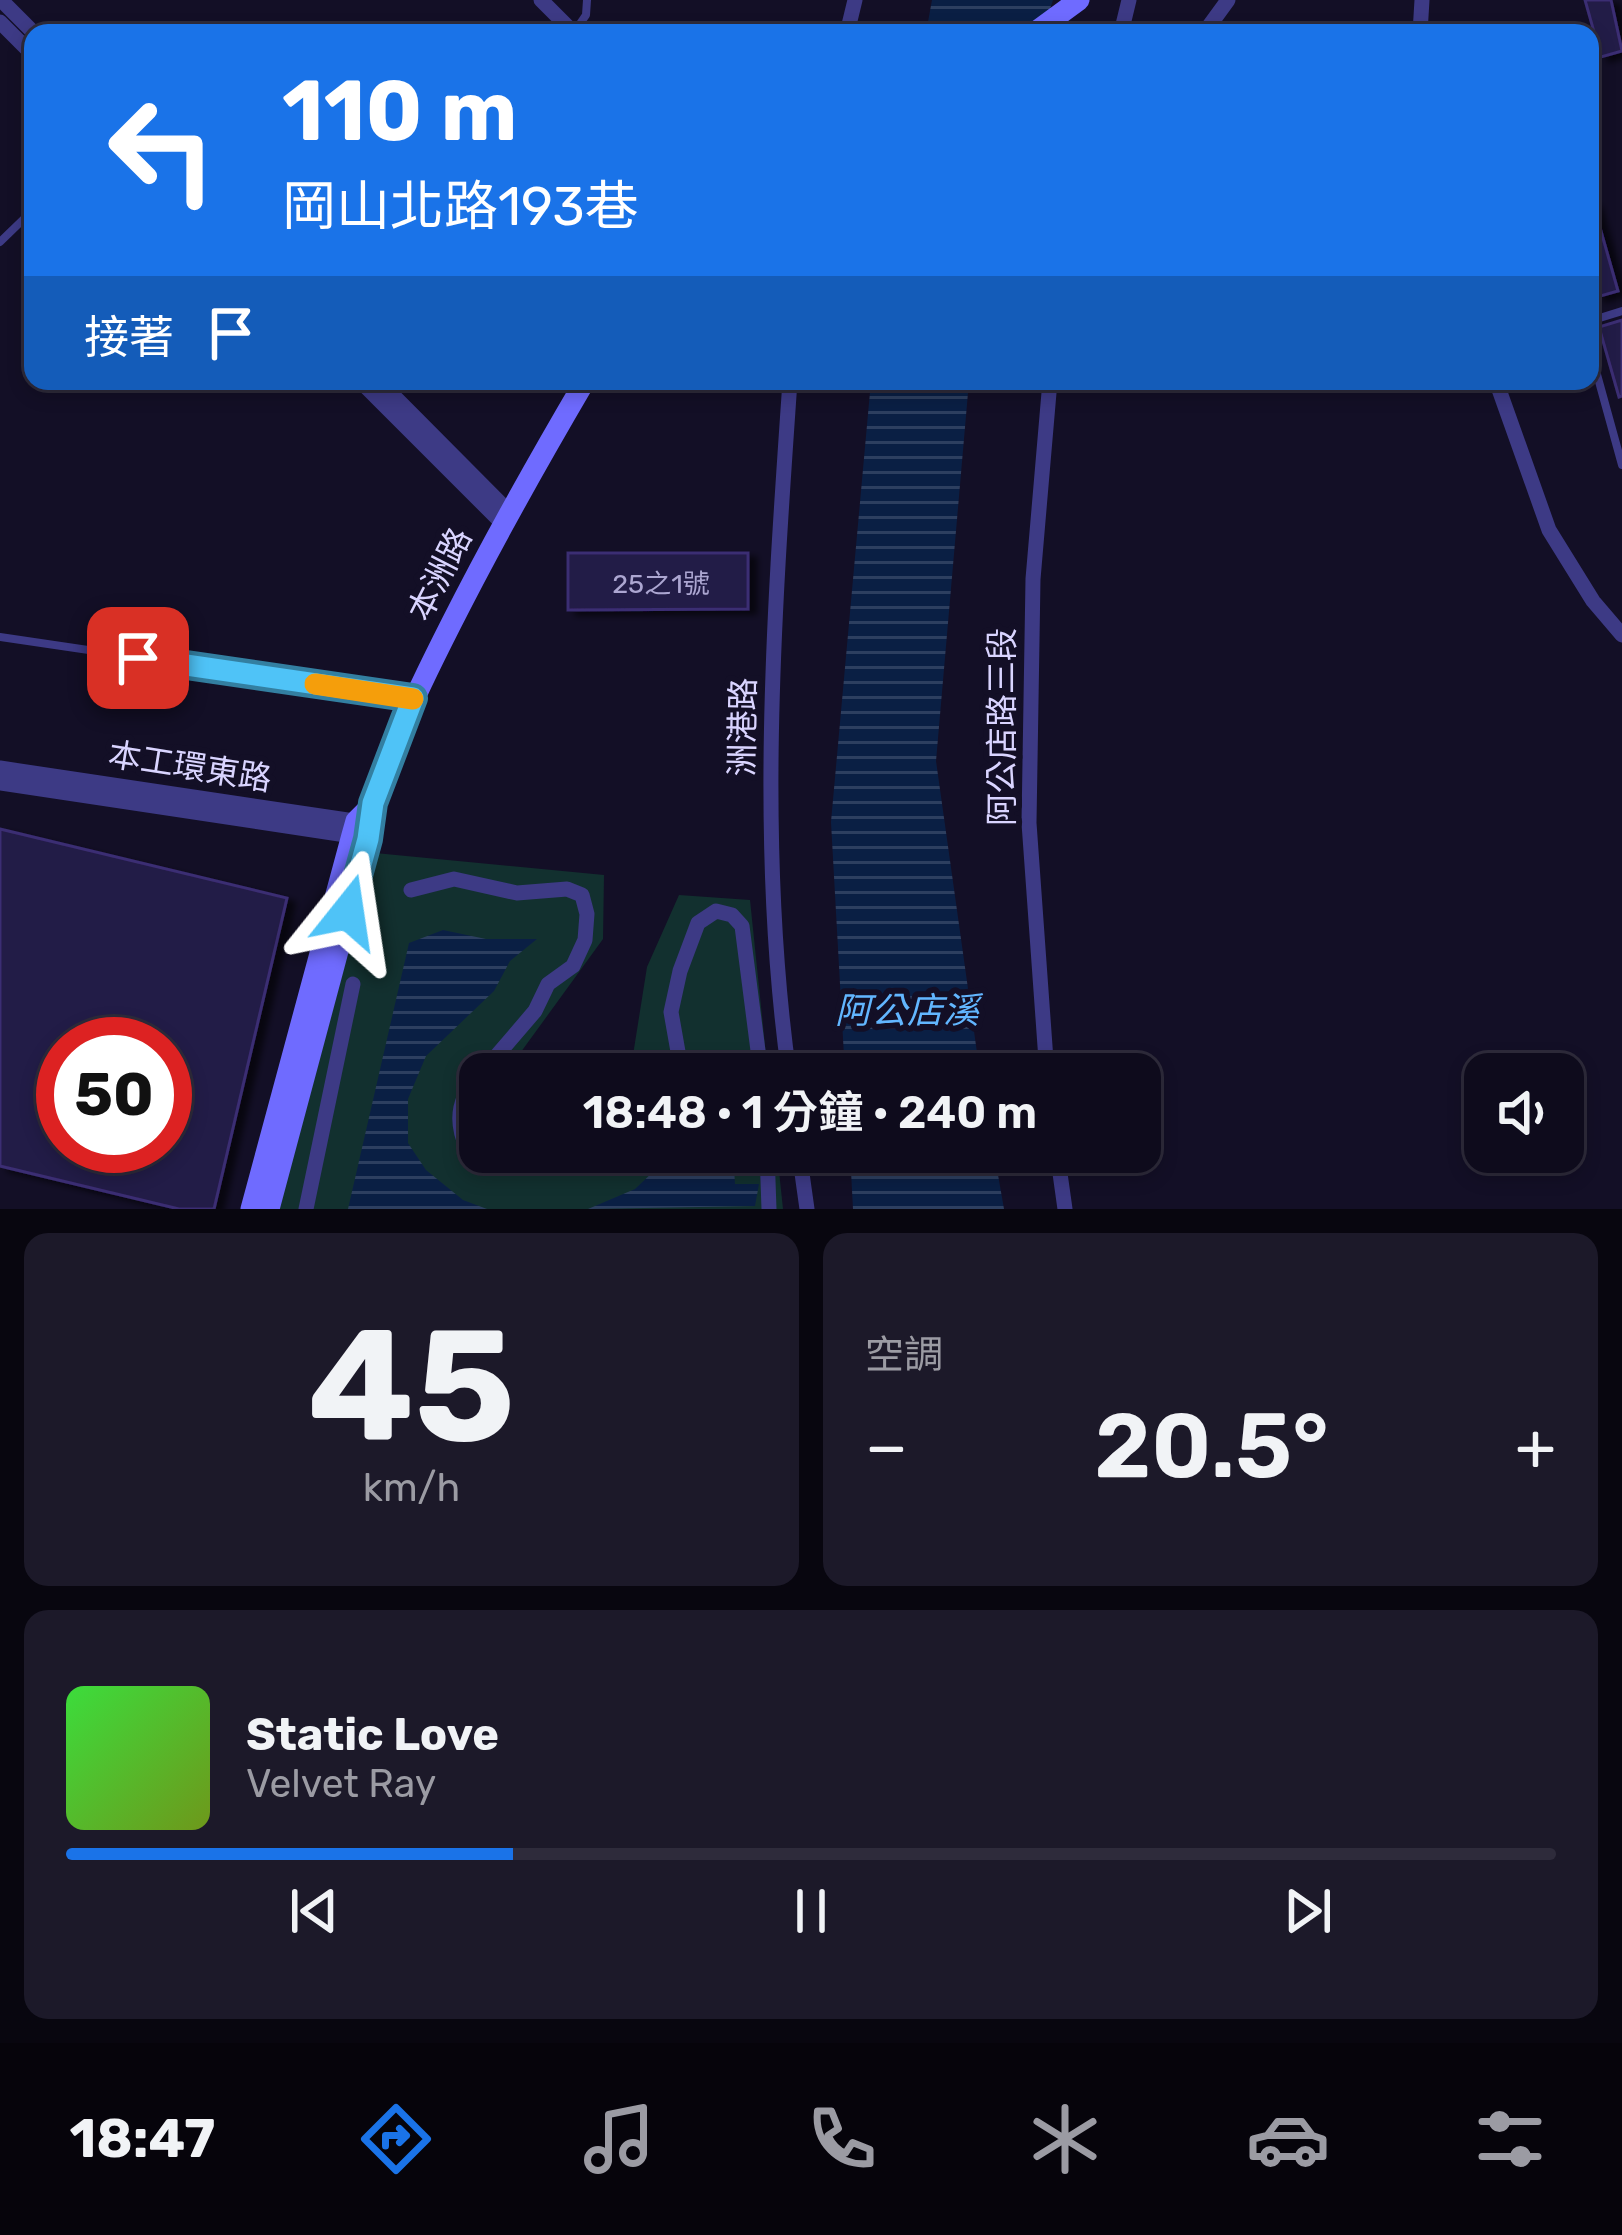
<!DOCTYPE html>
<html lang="zh-TW">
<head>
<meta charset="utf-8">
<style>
  :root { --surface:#0e0b1c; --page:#1c1929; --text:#f1f3f6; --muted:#9b9ba3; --line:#2e2b3b; --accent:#1a73e8 }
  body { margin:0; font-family:Rubik,"Noto Sans TC",sans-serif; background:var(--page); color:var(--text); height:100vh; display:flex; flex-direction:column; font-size:45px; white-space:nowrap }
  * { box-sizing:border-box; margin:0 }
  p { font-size:39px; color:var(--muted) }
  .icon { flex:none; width:66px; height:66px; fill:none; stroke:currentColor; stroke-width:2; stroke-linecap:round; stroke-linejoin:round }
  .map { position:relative; height:1209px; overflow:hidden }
  .side { display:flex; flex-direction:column; gap:24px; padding:24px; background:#08060f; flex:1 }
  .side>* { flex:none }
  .banner { position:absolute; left:24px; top:24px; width:1575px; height:366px; border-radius:24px; box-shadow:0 6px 18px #0003,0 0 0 3px var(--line); background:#1a73e8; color:#fff; overflow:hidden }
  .controls { position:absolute; left:1464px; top:1053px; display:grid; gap:24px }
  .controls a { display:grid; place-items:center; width:120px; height:120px; border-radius:24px; background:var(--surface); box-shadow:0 6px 18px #0003,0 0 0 3px var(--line); font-size:60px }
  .speed { position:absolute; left:36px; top:1017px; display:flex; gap:24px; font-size:60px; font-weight:700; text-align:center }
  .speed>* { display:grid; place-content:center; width:156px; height:156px; border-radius:50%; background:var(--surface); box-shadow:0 6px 18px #0003,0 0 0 3px var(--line); line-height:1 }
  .speed .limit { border:18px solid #d22; background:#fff; color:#111 }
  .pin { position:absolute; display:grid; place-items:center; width:102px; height:102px; color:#fff; margin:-51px; border-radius:24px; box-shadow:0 6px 18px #0006 }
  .me { position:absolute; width:132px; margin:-66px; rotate:15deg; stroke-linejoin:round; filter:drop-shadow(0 0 9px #0008) }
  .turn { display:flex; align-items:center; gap:42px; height:252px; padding:0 60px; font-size:54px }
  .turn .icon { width:156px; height:156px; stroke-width:2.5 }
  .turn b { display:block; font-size:84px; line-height:102px }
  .then { display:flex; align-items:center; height:114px; padding:0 60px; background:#0003; gap:24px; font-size:45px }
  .big { font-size:90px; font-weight:600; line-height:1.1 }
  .side .card { flex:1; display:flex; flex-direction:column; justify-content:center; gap:18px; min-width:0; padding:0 42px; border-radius:24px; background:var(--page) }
  .side .dial { align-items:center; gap:0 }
  .dial b { font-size:156px; line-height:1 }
  .song { display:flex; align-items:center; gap:36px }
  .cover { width:144px; height:144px; border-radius:18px; background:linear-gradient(135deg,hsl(120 70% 55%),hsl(80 70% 35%)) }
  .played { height:12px; border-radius:6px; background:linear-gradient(90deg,var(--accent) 30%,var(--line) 30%) }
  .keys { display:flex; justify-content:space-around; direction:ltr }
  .heat { display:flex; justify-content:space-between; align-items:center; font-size:66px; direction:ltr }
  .side .tiles { flex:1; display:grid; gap:24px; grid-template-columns:1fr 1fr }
  .card:last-child { grid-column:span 2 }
  .trip { position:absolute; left:459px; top:1053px; width:702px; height:120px; border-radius:24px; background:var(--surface); box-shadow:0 6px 18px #0003,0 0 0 3px var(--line); font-weight:600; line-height:120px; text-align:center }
  .tabs { display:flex; height:192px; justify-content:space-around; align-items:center; background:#06040b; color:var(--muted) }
  .tabs .icon { width:84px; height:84px }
  .tabs .active { color:var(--accent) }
  .tabs b { font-size:54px; color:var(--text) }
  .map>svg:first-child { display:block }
  .green { fill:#12302f }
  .water { fill:url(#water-rules) }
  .building { fill:#241b47; stroke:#3b2d73; stroke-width:3; fill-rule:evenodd; filter:url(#shadow) }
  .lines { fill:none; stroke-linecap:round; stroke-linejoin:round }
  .lane { stroke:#3d3a85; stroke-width:8 }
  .street { stroke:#3d3a85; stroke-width:15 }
  .secondary { stroke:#6f6bff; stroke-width:21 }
  .route-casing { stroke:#337fa1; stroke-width:30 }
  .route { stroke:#4fc3f7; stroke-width:21 }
  .slow { stroke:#f59e0b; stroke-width:21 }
  .labels { text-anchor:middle; stroke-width:12; stroke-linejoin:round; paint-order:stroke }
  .number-label { font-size:27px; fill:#aca6d1 }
  .street-label { font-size:33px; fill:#d9d4ff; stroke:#130f26 }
  .water-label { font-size:36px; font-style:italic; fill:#62b6ff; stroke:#130f26 }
</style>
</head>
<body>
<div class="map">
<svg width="1622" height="1209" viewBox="0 0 1622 1209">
  <defs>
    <pattern id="water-rules" width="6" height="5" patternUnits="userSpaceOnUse" patternTransform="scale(3)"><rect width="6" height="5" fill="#0a1f44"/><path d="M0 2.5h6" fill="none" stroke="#2d3f60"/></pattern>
    <filter id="shadow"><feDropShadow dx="8" dy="4.5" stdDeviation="3" flood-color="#0009"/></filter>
  </defs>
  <rect width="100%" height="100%" fill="#130f26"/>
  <path class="green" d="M375 853 604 875 603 939 505 1074H480V1152H777L783 1209H279Z
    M679 895 750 900 768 1074H630L647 967Z"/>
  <path class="water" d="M932 0H1053L1042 33H926Z
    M871 381H969L936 761 980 1074H845L831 822Z
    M443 930 486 939H537L510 961 494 991 426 1056 408 1099V1143L426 1170 463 1200 487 1209H348L409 943Z
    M674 1152H733L735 1184H759L755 1206 588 1209 635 1189Z
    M850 1152H994L1004 1209H853Z"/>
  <path class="building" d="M1585 0H1611L1622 51 1601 57Z
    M1590 203H1593L1618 291 1597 297 1590 272Z
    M1622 320V396L1619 397 1599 327Z
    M568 553H748V609L568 610Z
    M0 829 287 898 214 1209H179L0 1166ZM63 1044H165V1146H63Z"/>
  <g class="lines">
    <path class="lane" d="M575 31 586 15 587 0
      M0 242 33 210
      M1590 321 1622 311
      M1590 349 1622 465
      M0 637 413 698"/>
    <path class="street" d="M1 0 34 33
      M541 0 574 33
      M0 22 33 55
      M847 33 855 0
      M1121 33 1129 0
      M1204 33 1228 0
      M1420 33 1422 0
      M360 381 502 523
      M379 381 508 511
      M1496 381 1549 530 1593 601 1622 635
      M0 768 361 822
      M0 783 359 837
      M411 890 454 879 517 893 567 889 582 895 587 914 585 940 573 966 548 984 535 1011 481 1074
      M677 1074 680 1063 671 1012 680 971 698 923 716 911 732 915 742 926 761 1074
      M789 1074C757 844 774 612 790 381
      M1047 1074 1029 823 1033 579 1050 381
      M480 1075C458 1097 454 1120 467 1148 498 1160 534 1168 565 1152
      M767 1152 769 1209
      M799 1152 807 1209
      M1057 1152 1065 1209
      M306 1209 353 984"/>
    <path class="secondary" d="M1034 33 1079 0
      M251 1209 352 835 356 821 371 806
      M269 1209 368 839C381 763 416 693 451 624 493 541 538 461 585 381"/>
  </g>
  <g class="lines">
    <defs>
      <path id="route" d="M138 658 413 698 373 803 368 839 348 912"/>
    </defs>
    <use href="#route" class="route-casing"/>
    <use href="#route" class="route"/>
    <path class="slow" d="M315 684 413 699"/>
  </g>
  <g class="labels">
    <g class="number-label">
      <text x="661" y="593">25之1號</text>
    </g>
    <g class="street-label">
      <text transform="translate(439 574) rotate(-63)" y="12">本洲路</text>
      <text transform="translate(742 727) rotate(-89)" y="12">洲港路</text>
      <text transform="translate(1001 727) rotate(-90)" y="12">阿公店路三段</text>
      <text transform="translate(190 766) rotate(9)" y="12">本工環東路</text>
    </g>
    <g class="water-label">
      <text x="907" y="1023">阿公店溪</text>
    </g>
  </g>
</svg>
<div class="controls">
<a><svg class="icon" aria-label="sound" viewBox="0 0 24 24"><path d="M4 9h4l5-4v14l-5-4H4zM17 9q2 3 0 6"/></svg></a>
</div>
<div class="speed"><div class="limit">50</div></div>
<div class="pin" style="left:138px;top:658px;background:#d93025"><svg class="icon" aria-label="arrive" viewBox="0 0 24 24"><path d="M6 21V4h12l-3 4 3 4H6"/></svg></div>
<svg class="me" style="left:348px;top:912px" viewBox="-20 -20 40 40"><path d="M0-17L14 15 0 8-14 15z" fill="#4fc3f7" stroke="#fff" stroke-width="4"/></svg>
<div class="trip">18:48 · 1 分鐘 · 240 m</div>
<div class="banner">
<div class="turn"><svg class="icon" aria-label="left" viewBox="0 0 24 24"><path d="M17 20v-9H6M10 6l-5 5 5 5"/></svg><div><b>110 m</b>岡山北路193巷</div></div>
<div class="then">接著<svg class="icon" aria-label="arrive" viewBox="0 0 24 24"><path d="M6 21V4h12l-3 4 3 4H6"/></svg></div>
</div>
</div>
<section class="side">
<div class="tiles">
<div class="card dial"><b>45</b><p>km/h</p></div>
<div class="card"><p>空調</p>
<div class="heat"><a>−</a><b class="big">20.5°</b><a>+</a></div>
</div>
<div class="card">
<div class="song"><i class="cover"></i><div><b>Static Love</b><p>Velvet Ray</p></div></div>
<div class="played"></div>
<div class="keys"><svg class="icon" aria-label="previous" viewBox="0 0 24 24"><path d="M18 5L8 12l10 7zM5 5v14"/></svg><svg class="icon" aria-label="pause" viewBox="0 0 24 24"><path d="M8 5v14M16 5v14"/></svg><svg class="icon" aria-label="next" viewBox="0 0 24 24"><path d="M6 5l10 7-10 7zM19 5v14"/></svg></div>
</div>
</div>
</section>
<nav class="tabs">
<b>18:47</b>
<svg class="icon active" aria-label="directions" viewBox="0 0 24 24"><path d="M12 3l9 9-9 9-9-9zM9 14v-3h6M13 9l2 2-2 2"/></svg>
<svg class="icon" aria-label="music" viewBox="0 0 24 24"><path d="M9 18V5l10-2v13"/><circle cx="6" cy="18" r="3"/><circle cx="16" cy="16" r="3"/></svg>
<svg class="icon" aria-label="phone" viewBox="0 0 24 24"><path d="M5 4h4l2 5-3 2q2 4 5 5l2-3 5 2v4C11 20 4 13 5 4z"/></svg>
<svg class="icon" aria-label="climate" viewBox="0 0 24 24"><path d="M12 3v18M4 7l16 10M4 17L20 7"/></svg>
<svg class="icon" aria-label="car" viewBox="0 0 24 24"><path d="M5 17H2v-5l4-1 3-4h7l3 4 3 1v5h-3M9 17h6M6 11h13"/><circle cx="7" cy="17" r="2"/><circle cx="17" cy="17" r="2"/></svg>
<svg class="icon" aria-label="filters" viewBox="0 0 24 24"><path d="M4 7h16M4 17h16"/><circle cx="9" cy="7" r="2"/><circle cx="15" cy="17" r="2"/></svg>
</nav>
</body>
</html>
